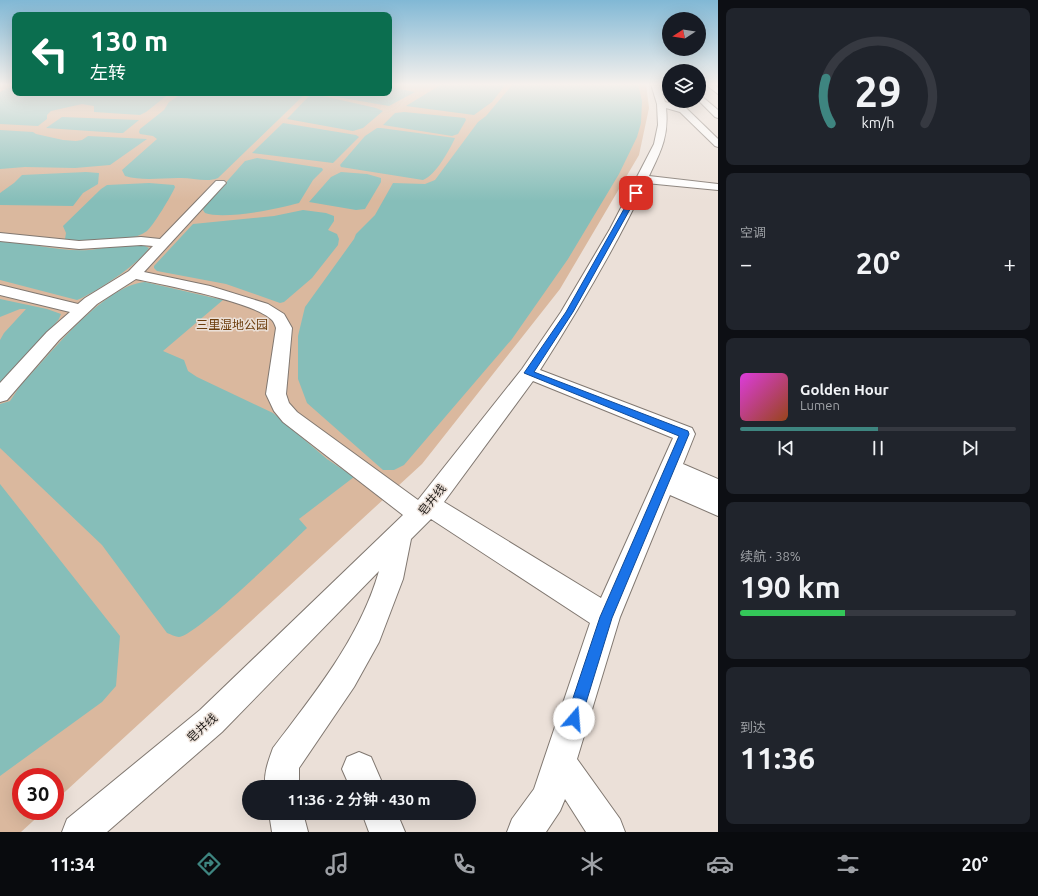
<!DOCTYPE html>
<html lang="zh">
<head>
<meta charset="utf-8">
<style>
  :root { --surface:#171b24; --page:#20242c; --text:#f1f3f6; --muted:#9ea1a6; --line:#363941; --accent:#3e8580 }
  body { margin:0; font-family:Ubuntu,"Noto Sans SC",sans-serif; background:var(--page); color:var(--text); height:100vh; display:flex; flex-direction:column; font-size:15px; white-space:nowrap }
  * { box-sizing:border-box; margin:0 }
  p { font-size:13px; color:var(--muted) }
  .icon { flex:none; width:22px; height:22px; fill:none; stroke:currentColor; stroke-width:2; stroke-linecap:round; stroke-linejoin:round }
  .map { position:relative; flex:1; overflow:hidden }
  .sheet { display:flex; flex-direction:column; gap:8px; padding:8px; background:#0d0f14; width:320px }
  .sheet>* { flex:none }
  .guide { position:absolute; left:12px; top:12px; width:380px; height:84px; border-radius:8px; box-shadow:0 4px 16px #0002; background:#0b6e4f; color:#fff; overflow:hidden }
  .needle { width:26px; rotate:258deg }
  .tools { position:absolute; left:662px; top:12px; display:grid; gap:8px }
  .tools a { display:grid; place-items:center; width:44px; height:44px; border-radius:50%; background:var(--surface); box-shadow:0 4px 16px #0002; font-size:20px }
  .speed { position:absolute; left:12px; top:768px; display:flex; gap:8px; font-size:20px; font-weight:700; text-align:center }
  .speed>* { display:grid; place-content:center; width:52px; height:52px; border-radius:50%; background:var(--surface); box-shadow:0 4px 16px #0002; line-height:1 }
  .speed .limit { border:6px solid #d22; background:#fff; color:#111 }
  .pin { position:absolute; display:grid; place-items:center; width:34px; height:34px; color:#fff; margin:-17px; border-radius:8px; box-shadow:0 2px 6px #0006 }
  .me { position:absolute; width:44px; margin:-22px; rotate:18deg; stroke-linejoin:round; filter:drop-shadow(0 0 3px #0008) }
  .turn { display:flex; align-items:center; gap:14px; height:84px; padding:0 12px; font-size:18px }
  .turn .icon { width:52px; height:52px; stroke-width:2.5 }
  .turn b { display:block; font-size:28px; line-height:34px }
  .big { font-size:30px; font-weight:600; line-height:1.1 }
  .sheet .widget { flex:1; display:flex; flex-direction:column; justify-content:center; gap:6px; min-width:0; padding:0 14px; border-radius:8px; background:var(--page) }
  .sheet .dial { align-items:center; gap:0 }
  .dial svg { height:104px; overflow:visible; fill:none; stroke:var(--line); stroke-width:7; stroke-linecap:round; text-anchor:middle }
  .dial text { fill:var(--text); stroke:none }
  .song { display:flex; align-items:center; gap:12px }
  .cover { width:48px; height:48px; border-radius:6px; background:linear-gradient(135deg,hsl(300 70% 55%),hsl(20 70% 35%)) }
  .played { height:4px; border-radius:2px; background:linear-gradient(90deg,var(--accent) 50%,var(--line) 50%) }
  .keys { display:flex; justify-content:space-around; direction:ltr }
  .heat { display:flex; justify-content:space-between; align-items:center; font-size:22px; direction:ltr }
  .charge { height:6px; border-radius:3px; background:linear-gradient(90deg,#34c759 38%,var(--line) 0) }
  .trip { position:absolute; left:242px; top:780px; width:234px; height:40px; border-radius:20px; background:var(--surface); box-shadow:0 4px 16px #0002; font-weight:600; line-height:40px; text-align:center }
  .tabs { display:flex; height:64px; justify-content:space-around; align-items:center; background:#090b0e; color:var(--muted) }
  .tabs .icon { width:28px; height:28px }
  .tabs .active { color:var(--accent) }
  .tabs b { font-size:18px; color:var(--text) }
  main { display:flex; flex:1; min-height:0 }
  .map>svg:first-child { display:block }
  .green { fill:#dab89e }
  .water { fill:#86beb9 }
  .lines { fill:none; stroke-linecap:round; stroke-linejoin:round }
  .minor-casing { stroke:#817871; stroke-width:2 }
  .minor { fill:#fff; fill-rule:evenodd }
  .route { fill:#1a73e8; stroke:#114b97 }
  .labels { text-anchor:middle; stroke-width:3; stroke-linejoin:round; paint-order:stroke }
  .park-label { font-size:12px; fill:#6c3d0c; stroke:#ebe0d8 }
  .street-label { font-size:12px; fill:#211d1a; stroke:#ebe0d8 }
</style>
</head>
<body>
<main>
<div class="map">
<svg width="718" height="832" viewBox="0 0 718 832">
  <rect width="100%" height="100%" fill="#ebe0d8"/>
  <path class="green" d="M0 84H15V93H389V84H646L649 108 639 155 560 289 422 464 55 801V777H21V811H44L21 832H0Z"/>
  <path class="water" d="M15 84V93H170L146 112 140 115 94 112V106L82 104 51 111 47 115V119L38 126 0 124V92Z
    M442 84H506L492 102 474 115 406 106Z
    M513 84H638L642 101 641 123 637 137 619 174 568 259 512 339 404 465 394 470H383L307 403 298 379V336L305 307 354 239 356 234 375 215 393 183 425 184 435 180 478 122 486 116Z
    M389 87 415 92 389 106 314 93H389Z
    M183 93H306L218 178C206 183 191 177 178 178 160 178 142 181 125 176L122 170 157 139 153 136 140 134 139 132 140 129 164 110 169 102Z
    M314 94 376 108 383 111 363 128 353 131 287 119 310 95Z
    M404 112 465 118 466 120 458 134 452 136 383 125 395 113Z
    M62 117 139 120 123 133H119L46 128Z
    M283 123 356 135 359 137 333 163 252 153Z
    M377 128H381L455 138C450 149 436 175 423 180L341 167 340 165 365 136Z
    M0 130 33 132 36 134 63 140 76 141 82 140 88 136 147 139 110 165 75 168 25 167 0 169Z
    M257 158 322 168 323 170 313 180 299 203C278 209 224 220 205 213L203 210 205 206 245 161Z
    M86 172 99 173 98 184 83 193 73 206 0 205V193L14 183 22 175Z
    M341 172 367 174 381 178V182L365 209 356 210 309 202 331 177Z
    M149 183 174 185 175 187C172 195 153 226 147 231 130 244 85 243 65 239L66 233 63 226 101 189 107 185Z
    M303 210 326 213 334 216V221L328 230 337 234 339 239 338 245 312 278 284 302 280 303 226 284 157 271 154 268V266L193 224 274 216Z
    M0 242C30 242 59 252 89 250 106 249 135 239 149 248 139 264 95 293 77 300L0 280Z
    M145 282 223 300 163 351 184 360 188 371 197 377 273 413 327 459 354 477 299 519 307 528C289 545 196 636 179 637 176 637 170 634 167 633L102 545 0 448V404L10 401 20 386C50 355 102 286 145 282Z
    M0 299 47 309 61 314 59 319 6 382 0 385V340L4 333 26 309H20L0 317Z
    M0 484 120 636 116 686 102 702 0 776Z"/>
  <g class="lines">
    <defs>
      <path id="minor" d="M651 84H659L665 102 686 108 718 139V147L715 146 680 112 666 108C669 136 661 151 649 176L718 184V190L646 183C615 248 579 309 540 370L692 428 695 434 683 464 718 479V516L670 495 620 617 577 759 620 819 625 832H586L565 799 560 811 546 832H507L512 819 534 789 590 623 431 519 411 539 403 579 379 642 354 687 299 768V787H265C264 772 268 762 273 748 314 694 360 638 379 571L222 732 107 832H62L67 819 200 710 403 515 283 422 274 411 266 394 276 328C275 325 274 322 272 320 255 302 164 285 136 279L97 304 59 340 7 400 0 402V383L47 332 70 312 0 295V285L78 304 85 298 129 271 153 246 141 245 79 249 0 241V233L79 241 141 237 160 239 216 181H224L226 183 224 185 144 272 210 286 268 304 284 314 292 328 286 394 289 403 297 412 418 500 522 369 561 312 610 229 654 144 658 125 657 104ZM533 381 673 438 601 598 444 502Z
        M705 84H714L718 88V94Z
        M699 94 718 110V118L715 117 699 101Z
        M359 752 371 757 384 787H350L342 769 347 757Z
        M269 813H303L308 832H272Z
        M362 813H397L405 832H369Z"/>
    </defs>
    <use href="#minor" class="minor-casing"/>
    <use href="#minor" class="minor"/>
  </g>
  <linearGradient id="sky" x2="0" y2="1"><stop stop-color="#81b8d5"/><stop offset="0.42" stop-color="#f6f1ed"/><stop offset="1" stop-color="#f6f1ed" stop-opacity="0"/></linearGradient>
  <rect width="718" height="201" fill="url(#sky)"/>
  <path class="route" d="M636 191 639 193 573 312 534 372 688 431 689 434 612 618 581 719 579 724 574 726 569 724 566 719 600 617 679 436 524 373 566 312 633 193Z"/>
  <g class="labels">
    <g class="park-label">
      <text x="232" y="329">三里湿地公园</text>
    </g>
    <g class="street-label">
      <text transform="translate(432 500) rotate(-51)" y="4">皂井线</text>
      <text transform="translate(202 728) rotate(-42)" y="4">皂井线</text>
    </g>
  </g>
</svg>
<div class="tools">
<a><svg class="needle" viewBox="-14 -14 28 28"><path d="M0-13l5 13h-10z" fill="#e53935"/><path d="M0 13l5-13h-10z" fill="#9ea1a6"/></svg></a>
<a><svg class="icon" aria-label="layers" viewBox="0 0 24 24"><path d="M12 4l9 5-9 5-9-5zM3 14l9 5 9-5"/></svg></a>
</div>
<div class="speed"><div class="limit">30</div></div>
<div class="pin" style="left:636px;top:193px;background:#d93025"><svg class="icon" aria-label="arrive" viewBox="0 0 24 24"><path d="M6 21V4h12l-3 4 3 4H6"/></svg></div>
<svg class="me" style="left:574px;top:719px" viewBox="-20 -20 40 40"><circle r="19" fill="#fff"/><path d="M0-13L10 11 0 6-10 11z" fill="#1a73e8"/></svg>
<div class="trip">11:36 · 2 分钟 · 430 m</div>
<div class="guide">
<div class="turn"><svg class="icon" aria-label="left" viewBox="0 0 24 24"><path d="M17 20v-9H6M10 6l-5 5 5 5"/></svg><div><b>130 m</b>左转</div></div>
</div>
</div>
<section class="sheet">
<div class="widget dial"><svg viewBox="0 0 100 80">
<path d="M14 69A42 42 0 1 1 86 69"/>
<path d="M14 69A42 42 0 0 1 10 34" stroke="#3e8580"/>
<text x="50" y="56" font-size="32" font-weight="700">29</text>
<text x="50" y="72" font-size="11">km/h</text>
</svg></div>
<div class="widget"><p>空调</p>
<div class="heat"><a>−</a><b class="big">20°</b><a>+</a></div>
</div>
<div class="widget">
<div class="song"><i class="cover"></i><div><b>Golden Hour</b><p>Lumen</p></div></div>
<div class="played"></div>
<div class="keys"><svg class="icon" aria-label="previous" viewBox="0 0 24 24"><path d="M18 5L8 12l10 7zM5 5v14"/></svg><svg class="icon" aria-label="pause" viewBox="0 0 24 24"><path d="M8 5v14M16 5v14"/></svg><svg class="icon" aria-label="next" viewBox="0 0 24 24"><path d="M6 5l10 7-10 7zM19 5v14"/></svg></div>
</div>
<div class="widget"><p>续航 · 38%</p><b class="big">190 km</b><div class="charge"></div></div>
<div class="widget"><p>到达</p><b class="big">11:36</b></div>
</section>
</main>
<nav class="tabs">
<b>11:34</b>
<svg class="icon active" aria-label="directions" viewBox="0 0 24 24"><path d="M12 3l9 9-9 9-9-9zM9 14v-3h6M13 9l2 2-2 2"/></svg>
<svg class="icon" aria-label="music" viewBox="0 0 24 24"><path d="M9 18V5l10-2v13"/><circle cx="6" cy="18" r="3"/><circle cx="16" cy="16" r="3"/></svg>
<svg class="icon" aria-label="phone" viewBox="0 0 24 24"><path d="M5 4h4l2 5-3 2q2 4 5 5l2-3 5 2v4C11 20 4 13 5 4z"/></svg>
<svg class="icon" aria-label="climate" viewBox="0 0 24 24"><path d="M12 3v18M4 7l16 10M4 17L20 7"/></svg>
<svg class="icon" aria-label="car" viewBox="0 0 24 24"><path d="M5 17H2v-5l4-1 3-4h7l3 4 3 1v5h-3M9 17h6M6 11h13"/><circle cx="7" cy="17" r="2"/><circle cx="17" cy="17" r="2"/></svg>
<svg class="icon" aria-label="filters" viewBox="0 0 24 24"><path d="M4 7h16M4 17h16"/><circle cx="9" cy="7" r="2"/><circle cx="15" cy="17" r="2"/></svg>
<b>20°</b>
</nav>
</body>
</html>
